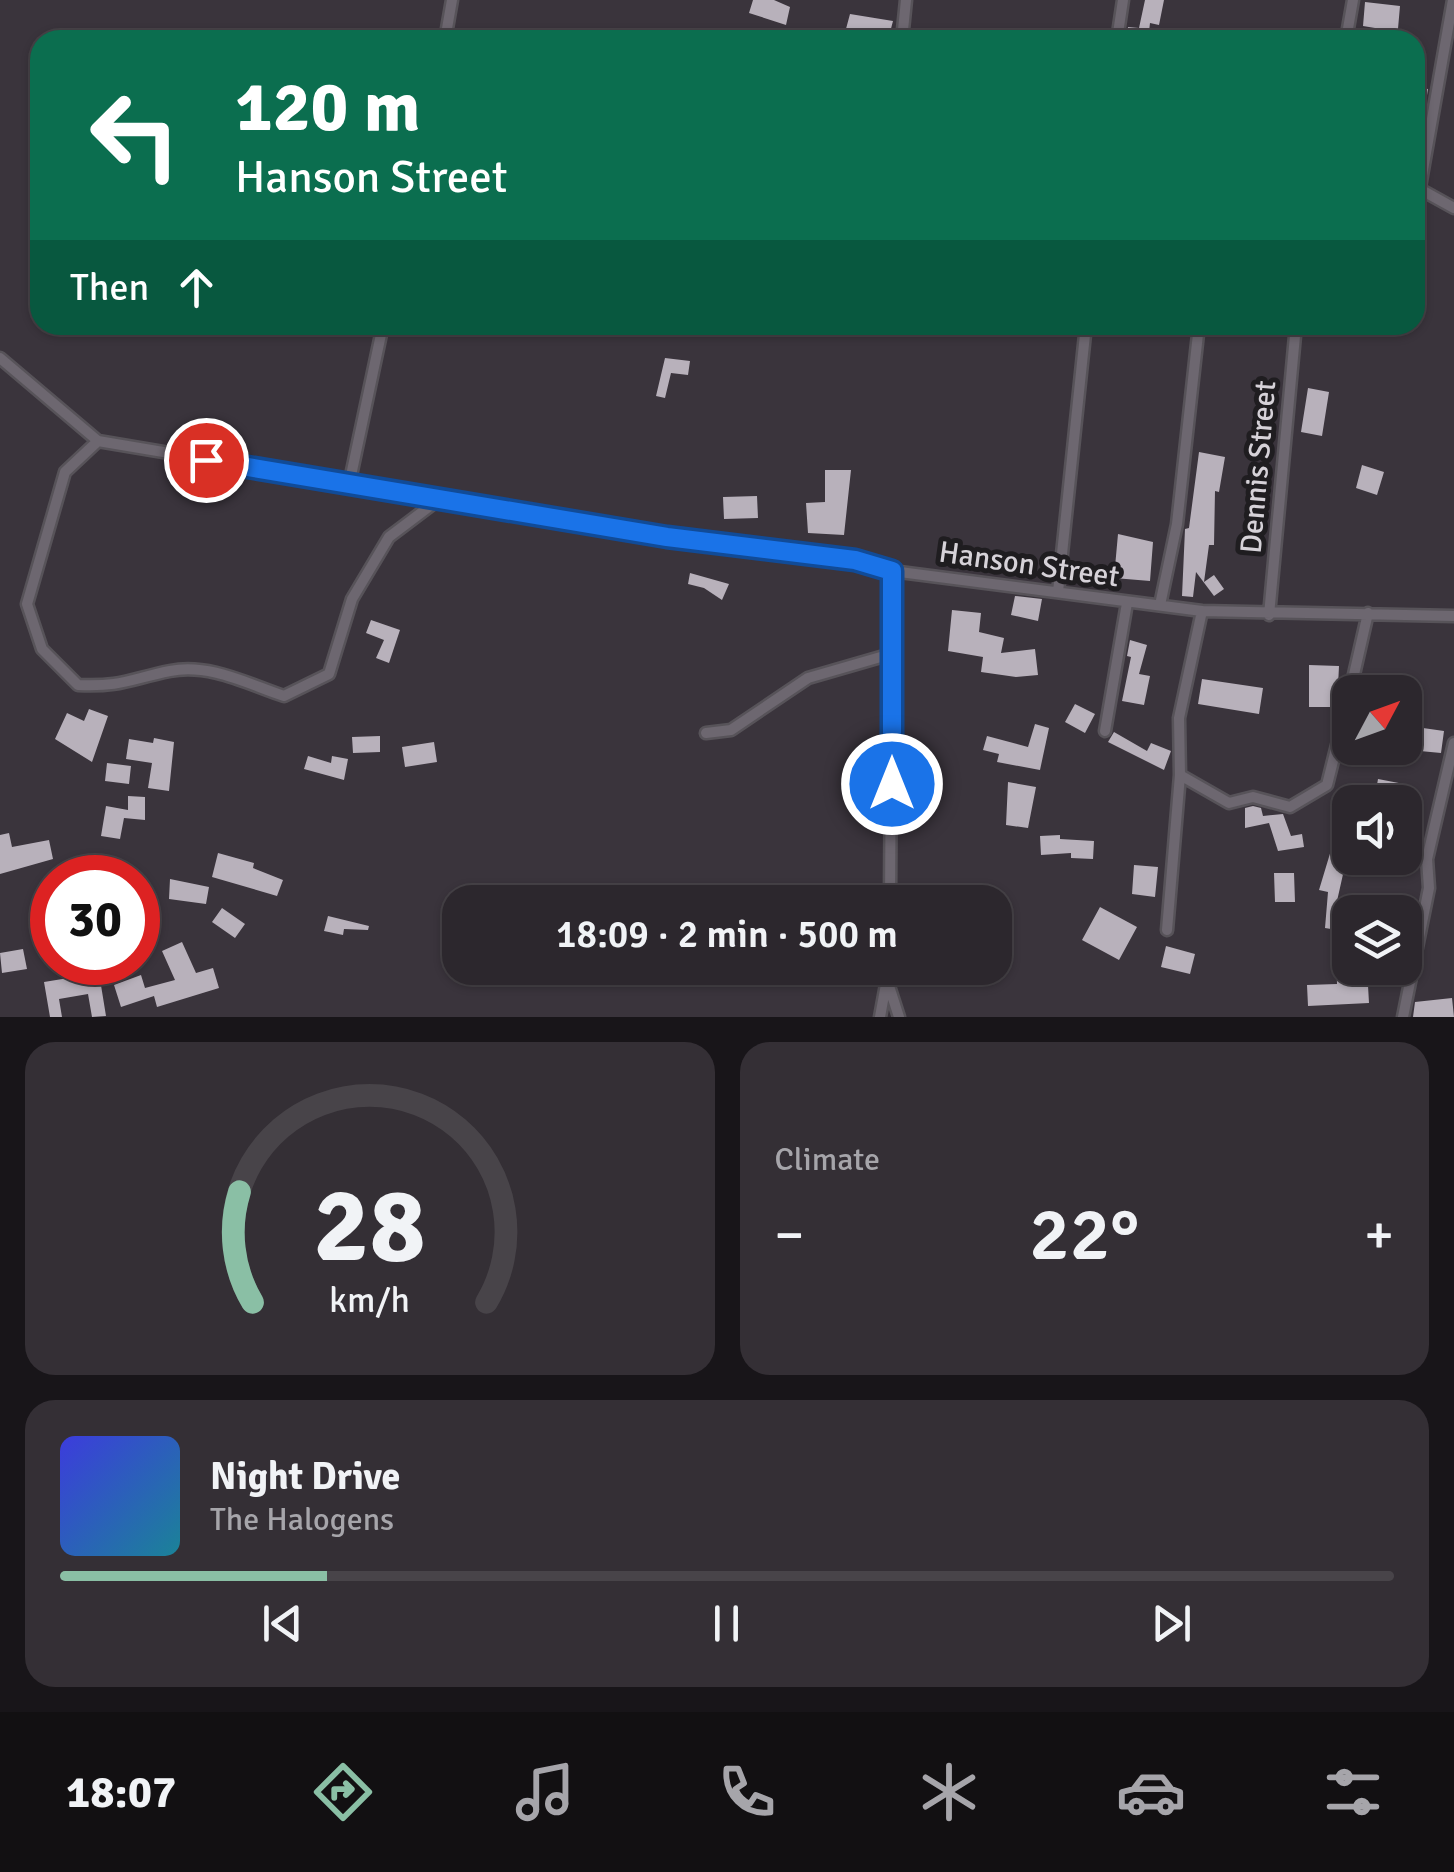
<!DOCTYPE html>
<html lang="en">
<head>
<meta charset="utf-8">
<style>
  :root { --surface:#2c272d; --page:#342f35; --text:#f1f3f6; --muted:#a6a5aa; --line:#484449; --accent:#8abfa5 }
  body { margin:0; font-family:Signika,sans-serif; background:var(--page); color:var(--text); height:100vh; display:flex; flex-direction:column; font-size:38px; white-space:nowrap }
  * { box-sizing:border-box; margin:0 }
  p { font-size:32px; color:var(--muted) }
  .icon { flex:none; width:55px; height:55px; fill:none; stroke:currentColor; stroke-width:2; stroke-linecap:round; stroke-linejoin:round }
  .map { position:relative; height:1017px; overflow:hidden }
  .details { display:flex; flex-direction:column; gap:25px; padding:25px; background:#181519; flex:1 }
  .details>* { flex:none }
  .hud { position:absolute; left:30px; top:30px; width:1395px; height:305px; border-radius:30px; box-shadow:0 2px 8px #0004,0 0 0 2px var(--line); background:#0b6e4f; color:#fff; overflow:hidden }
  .needle { width:65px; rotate:49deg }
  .controls { position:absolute; left:1332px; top:675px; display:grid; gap:20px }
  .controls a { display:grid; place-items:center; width:90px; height:90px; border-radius:20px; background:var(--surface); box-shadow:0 2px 8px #0004,0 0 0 2px var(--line); font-size:50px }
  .speed { position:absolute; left:30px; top:855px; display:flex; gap:20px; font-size:50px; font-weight:700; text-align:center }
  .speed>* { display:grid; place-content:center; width:130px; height:130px; border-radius:50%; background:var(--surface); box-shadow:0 2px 8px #0004,0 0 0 2px var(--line); line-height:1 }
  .speed .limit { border:15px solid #d22; background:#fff; color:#111 }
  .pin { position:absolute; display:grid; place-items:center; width:85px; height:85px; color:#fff; margin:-42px; border:5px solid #fff; border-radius:50%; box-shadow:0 2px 10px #0007 }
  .me { position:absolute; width:110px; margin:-55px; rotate:0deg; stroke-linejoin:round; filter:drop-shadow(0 0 8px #0008) }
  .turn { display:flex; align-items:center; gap:35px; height:210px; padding:0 40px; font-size:45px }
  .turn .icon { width:130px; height:130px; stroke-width:2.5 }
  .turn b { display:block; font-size:70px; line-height:85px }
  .then { display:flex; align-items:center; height:95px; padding:0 40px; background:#0003; gap:20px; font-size:38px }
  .big { font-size:75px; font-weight:600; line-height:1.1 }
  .details .tile { flex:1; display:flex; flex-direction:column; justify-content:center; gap:15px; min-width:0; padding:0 35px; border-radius:30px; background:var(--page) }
  .details .dial { align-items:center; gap:0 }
  .dial svg { height:260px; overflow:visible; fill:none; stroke:var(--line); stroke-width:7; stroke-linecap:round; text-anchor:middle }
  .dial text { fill:var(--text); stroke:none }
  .song { display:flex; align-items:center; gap:30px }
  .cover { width:120px; height:120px; border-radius:15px; background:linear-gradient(135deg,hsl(240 70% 55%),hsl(190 70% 35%)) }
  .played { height:10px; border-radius:5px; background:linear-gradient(90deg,var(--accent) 20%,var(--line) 20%) }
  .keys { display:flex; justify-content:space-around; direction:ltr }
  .heat { display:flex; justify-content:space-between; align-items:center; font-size:55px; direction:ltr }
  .details .tiles { flex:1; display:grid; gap:25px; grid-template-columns:1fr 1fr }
  .tile:last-child { grid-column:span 2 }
  .trip { position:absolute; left:442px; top:885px; width:570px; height:100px; border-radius:30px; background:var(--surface); box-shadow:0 2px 8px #0004,0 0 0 2px var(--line); font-weight:600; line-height:100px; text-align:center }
  .menu { display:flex; height:160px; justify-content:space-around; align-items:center; background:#121012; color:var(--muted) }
  .menu .icon { width:70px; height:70px }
  .menu .selected { color:var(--accent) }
  .menu b { font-size:45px; color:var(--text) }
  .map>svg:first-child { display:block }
  .building { fill:#b8b1bb }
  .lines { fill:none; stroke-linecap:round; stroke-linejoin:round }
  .street-casing { stroke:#575359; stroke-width:15 }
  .street { stroke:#6d6770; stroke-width:10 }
  .route-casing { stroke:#114b97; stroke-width:25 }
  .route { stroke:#1a73e8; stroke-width:18 }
  .labels { text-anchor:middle; stroke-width:10; stroke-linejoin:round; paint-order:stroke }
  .street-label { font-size:30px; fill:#d6d2d8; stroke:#1f1d20 }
</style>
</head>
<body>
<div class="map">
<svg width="1454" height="1017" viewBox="0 0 1454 1017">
  <rect width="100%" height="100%" fill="#3a343c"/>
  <path class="building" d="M753 0H774L790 7 786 25 749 13Z
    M1145 0H1164L1159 25 1150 23 1148 40H1126L1128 27 1139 28Z
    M1365 2 1400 6 1397 40H1374L1375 28 1363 26Z
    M850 14 893 21 888 40H843Z
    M1415 87 1428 89 1418 151H1415Z
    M665 358 690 361 688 375 671 373 665 398 656 396Z
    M1308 388 1329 392 1322 436 1301 432Z
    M1199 452 1225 457 1219 492 1215 491 1214 545H1209L1204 582 1214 575 1224 589 1214 596 1196 572 1193 597 1182 596 1185 529 1189 528Z
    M1362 465 1384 472 1377 495 1356 488Z
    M825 470H851L844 535 808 533 806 503 825 502Z
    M757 496 758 518 724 519 723 497Z
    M1118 534 1153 542 1150 581 1114 578Z
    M690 573 729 584 722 600 704 588 688 584Z
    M1015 596 1042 599 1038 621 1011 615Z
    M952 610 981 613 979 632 1004 638 1001 653 1035 649 1038 675 1016 677 981 672 983 657 948 651Z
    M371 620 400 630 389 663 376 658 384 640 366 633Z
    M1130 640 1147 645 1139 674 1150 676 1144 705 1122 701 1131 657 1127 656Z
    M1309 665 1339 666 1337 707H1309Z
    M1202 679 1263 688 1259 714 1198 704Z
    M1075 704 1095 714 1085 733 1065 722Z
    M89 709 108 716 92 762 55 739 67 713 84 721Z
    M1035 724 1049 728 1040 770 997 762 999 754 983 750 987 736 1028 747Z
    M1423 728 1444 731 1441 753 1420 751Z
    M1114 732 1147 751 1151 743 1171 751 1164 770 1108 742Z
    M380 736V752L353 753 352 737Z
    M154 738 174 742 169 791 148 788 152 763 126 759 129 739 153 743Z
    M434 742 437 762 405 767 402 747Z
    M308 756 331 763 332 756 348 759 344 780 304 769Z
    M107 763 131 766 129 784 105 781Z
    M1378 779 1404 784 1401 802H1374Z
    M1008 782 1036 787 1028 828 1006 825Z
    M128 796 145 797V820L124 818 120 839 101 836 106 806 128 810Z
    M1253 806 1261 808 1263 816 1283 814 1291 836 1302 834 1304 847 1278 851 1269 823 1245 828V808Z
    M1405 821 1423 824 1414 867 1405 865Z
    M9 833 12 847 49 840 53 859 0 874V835Z
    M1060 835V839L1094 841 1093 859 1071 858V853L1041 855 1040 836Z
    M1335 837 1350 843 1335 910H1339L1337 930 1325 928 1328 892 1319 890Z
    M218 853 254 863 253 868 283 880 277 896 212 877Z
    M1134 865 1158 867 1155 897 1132 894Z
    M1274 873H1294L1295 902H1275Z
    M170 879 209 887 206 904 169 899Z
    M1100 907 1137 927 1119 960 1082 940Z
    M222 908 245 924 235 938 212 922Z
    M328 916 369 926 368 930 344 929 343 935 324 931Z
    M182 942 196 973 213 968 219 988 157 1007 154 996 121 1007 114 985 141 975 145 988 175 980 162 951Z
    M1166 946 1195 954 1190 974 1161 967Z
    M23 949 27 969 2 973 0 953Z
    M1336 949H1350V968H1367L1369 1003 1308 1006 1307 985 1337 984Z
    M99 973 106 1016 92 1017 88 994 59 999 62 1017H50L44 982Z
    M1452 998 1454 1017H1413L1415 1002Z"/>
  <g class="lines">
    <defs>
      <path id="street" d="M445 40 452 0
        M902 40 906 0
        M1117 40 1123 0
        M1346 40 1353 0
        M1416 187 1454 208
        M1420 187 1453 0
        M0 358 98 441 667 537 855 560 892 571 1202 611 1454 616
        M98 441 65 472 27 604 42 649 78 685C122 687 130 679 170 671 209 663 248 684 284 696L329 674 352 599 389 537 438 500
        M349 485 383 325
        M1058 592 1086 325
        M1160 605 1177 524 1199 325
        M1269 615 1296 325
        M1350 692 1368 613
        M1105 731 1127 603
        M706 733 731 730 808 678 891 654
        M1180 775 1229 803 1253 797 1290 807 1327 785 1350 693
        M890 902 892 571
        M1167 930 1180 775 1179 718 1202 611
        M889 986 899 1017
        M880 1017 889 968
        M1403 1017 1429 888 1427 859 1454 743"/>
    </defs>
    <use href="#street" class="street-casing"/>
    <use href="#street" class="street"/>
  </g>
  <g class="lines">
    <defs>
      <path id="route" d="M206 460 667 537 855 560 892 571V784"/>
    </defs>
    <use href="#route" class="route-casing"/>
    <use href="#route" class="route"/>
  </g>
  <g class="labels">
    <g class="street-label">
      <text transform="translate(1258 467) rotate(-85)" y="10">Dennis Street</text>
      <text transform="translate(1029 564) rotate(8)" y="10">Hanson Street</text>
    </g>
  </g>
</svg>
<div class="controls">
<a><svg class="needle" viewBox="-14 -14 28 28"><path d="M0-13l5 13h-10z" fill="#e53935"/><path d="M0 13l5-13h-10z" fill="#a6a5aa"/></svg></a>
<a><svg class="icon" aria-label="sound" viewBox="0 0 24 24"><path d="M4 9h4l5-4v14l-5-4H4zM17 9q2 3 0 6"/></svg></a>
<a><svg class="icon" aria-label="layers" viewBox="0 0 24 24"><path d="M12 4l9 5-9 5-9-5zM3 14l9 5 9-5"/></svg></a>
</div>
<div class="speed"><div class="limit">30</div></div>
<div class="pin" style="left:206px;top:460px;background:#d93025"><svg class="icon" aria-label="arrive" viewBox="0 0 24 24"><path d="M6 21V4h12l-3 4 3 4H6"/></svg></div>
<svg class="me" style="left:892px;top:784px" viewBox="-20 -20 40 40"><circle r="17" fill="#1a73e8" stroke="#fff" stroke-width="3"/><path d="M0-11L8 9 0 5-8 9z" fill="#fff"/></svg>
<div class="trip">18:09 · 2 min · 500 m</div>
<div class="hud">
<div class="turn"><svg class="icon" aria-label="left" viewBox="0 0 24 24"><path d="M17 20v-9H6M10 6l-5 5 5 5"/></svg><div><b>120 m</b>Hanson Street</div></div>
<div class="then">Then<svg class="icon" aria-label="ahead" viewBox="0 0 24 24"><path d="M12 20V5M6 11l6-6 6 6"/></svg></div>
</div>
</div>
<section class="details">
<div class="tiles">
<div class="tile dial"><svg viewBox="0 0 100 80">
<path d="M14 69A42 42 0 1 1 86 69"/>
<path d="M14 69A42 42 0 0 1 10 35" stroke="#8abfa5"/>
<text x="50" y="56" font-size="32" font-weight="700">28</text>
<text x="50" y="72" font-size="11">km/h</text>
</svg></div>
<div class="tile"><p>Climate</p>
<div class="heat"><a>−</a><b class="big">22°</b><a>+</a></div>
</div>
<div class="tile">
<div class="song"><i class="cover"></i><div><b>Night Drive</b><p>The Halogens</p></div></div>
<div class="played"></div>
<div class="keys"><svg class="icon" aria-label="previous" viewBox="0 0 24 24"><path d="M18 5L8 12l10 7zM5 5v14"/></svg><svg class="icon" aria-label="pause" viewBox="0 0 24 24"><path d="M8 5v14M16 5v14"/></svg><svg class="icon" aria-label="next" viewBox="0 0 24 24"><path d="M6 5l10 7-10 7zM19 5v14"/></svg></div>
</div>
</div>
</section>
<nav class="menu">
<b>18:07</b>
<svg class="icon selected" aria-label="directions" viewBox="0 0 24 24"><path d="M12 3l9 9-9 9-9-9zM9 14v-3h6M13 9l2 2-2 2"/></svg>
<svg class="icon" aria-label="music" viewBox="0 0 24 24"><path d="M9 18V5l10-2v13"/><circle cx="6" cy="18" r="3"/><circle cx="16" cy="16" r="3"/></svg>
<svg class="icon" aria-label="phone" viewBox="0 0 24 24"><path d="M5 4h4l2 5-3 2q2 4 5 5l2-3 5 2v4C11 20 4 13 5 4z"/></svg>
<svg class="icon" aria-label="climate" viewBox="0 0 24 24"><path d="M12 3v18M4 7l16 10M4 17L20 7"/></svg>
<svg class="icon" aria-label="car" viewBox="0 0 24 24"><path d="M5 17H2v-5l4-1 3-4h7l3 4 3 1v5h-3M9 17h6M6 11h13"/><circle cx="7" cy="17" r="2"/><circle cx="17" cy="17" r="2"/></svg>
<svg class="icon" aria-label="filters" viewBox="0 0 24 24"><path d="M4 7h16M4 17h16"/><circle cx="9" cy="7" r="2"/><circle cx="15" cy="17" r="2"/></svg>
</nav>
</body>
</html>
